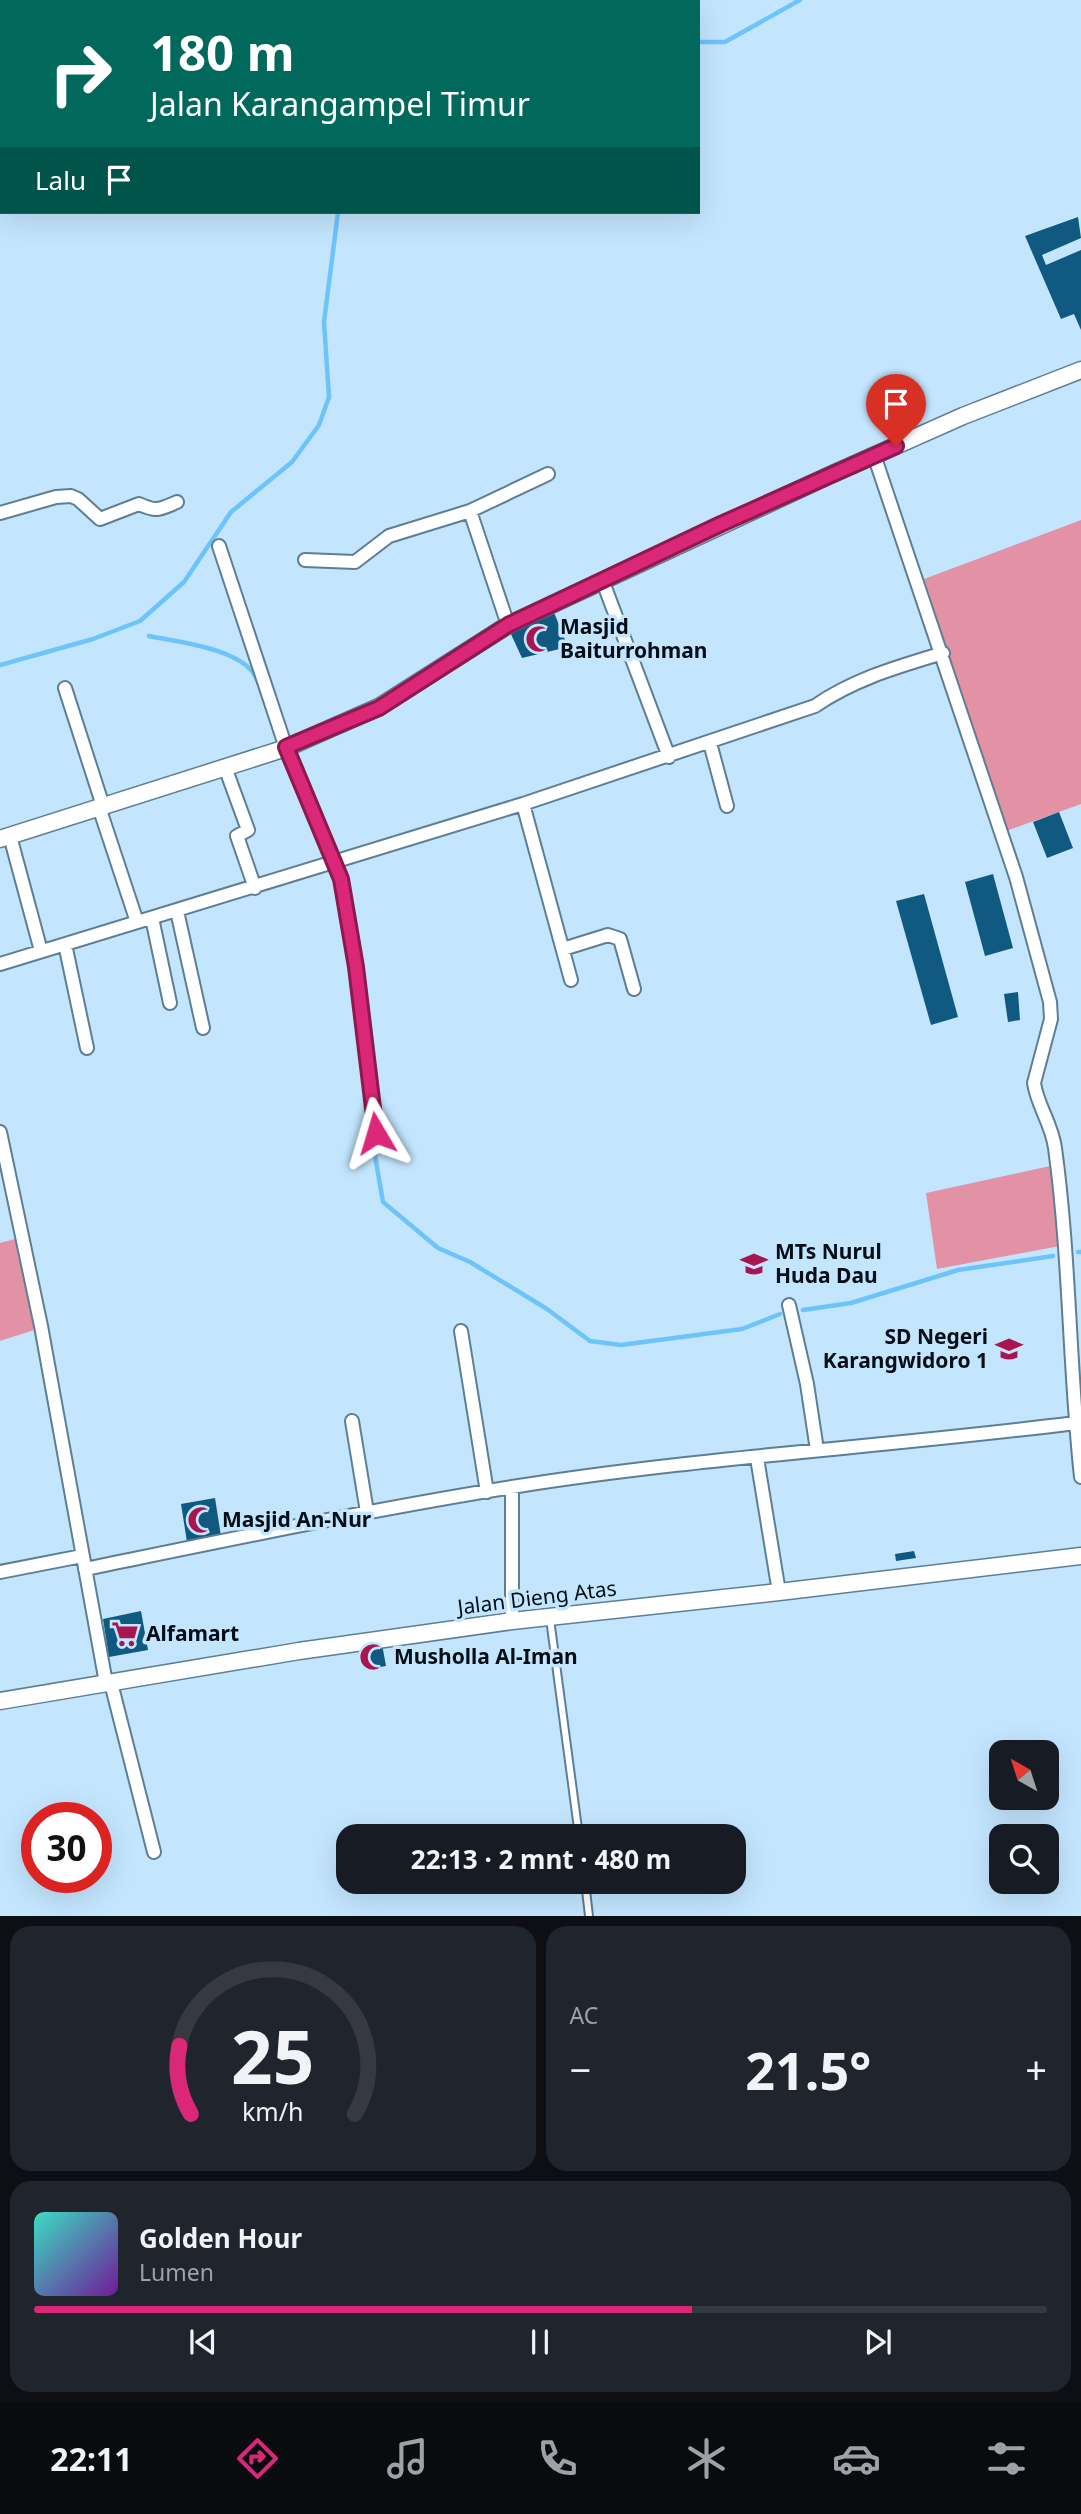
<!DOCTYPE html>
<html lang="id">
<head>
<meta charset="utf-8">
<style>
  :root { --surface:#171b24; --page:#20242c; --text:#f1f3f6; --muted:#9ea1a6; --line:#363941; --accent:#db2777 }
  body { margin:0; font-family:"Noto Sans",sans-serif; background:var(--page); color:var(--text); height:100vh; display:flex; flex-direction:column; font-size:26px; white-space:nowrap }
  * { box-sizing:border-box; margin:0 }
  p { font-size:23px; color:var(--muted) }
  .icon { flex:none; width:38px; height:38px; fill:none; stroke:currentColor; stroke-width:2; stroke-linecap:round; stroke-linejoin:round }
  .map { position:relative; height:1916px; overflow:hidden }
  .side { display:flex; flex-direction:column; gap:10px; padding:10px; background:#0d0f14; flex:1 }
  .side>* { flex:none }
  .guide { position:absolute; left:0px; top:0px; width:700px; height:214px; box-shadow:0 7px 28px #0002; background:#00695c; color:#fff; overflow:hidden }
  .needle { width:46px; rotate:321deg }
  .tools { position:absolute; left:989px; top:1740px; display:grid; gap:14px }
  .tools a { display:grid; place-items:center; width:70px; height:70px; border-radius:14px; background:var(--surface); box-shadow:0 7px 28px #0002; font-size:35px }
  .speed { position:absolute; left:21px; top:1802px; display:flex; gap:14px; font-size:35px; font-weight:700; text-align:center }
  .speed>* { display:grid; place-content:center; width:91px; height:91px; border-radius:50%; background:var(--surface); box-shadow:0 7px 28px #0002; line-height:1 }
  .speed .limit { border:10px solid #d22; background:#fff; color:#111 }
  .pin { position:absolute; display:grid; place-items:center; width:60px; height:60px; color:#fff; margin:-72px -30px; border-radius:50% 50% 50% 0; rotate:-45deg; box-shadow:0 0 7px #0007 }
  .pin .icon { rotate:45deg }
  .me { position:absolute; width:77px; margin:-38px; rotate:353deg; stroke-linejoin:round; filter:drop-shadow(0 0 5px #0008) }
  .turn { display:flex; align-items:center; gap:24px; height:147px; padding:0 35px; font-size:32px }
  .turn .icon { width:91px; height:91px; stroke-width:2.5 }
  .turn b { display:block; font-size:49px; line-height:60px }
  .then { display:flex; align-items:center; height:66px; padding:0 35px; background:#0003; gap:14px; font-size:26px }
  .big { font-size:52px; font-weight:700; line-height:1.1 }
  .side .tile { flex:1; display:flex; flex-direction:column; justify-content:center; gap:10px; min-width:0; padding:0 24px; border-radius:21px; background:var(--page) }
  .side .dial { align-items:center; gap:0 }
  .dial svg { height:182px; overflow:visible; fill:none; stroke:var(--line); stroke-width:7; stroke-linecap:round; text-anchor:middle }
  .dial text { fill:var(--text); stroke:none }
  .song { display:flex; align-items:center; gap:21px }
  .cover { width:84px; height:84px; border-radius:10px; background:linear-gradient(135deg,hsl(170 70% 55%),hsl(280 70% 35%)) }
  .played { height:7px; border-radius:4px; background:linear-gradient(90deg,var(--accent) 65%,var(--line) 65%) }
  .keys { display:flex; justify-content:space-around; direction:ltr }
  .heat { display:flex; justify-content:space-between; align-items:center; font-size:38px; direction:ltr }
  .side .tiles { flex:1; display:grid; gap:10px; grid-template-columns:1fr 1fr }
  .tile:last-child { grid-column:span 2 }
  .trip { position:absolute; left:336px; top:1824px; width:410px; height:70px; border-radius:21px; background:var(--surface); box-shadow:0 7px 28px #0002; font-weight:700; line-height:70px; text-align:center }
  .dock { display:flex; height:112px; justify-content:space-around; align-items:center; background:#090b0e; color:var(--muted) }
  .dock .icon { width:49px; height:49px }
  .dock .active { color:var(--accent) }
  .dock b { font-size:32px; color:var(--text) }
  .map>svg:first-child { display:block }
  .green { fill:#e392a5 }
  .lines { fill:none; stroke-linecap:round; stroke-linejoin:round }
  .stream { stroke:#6dc4fb; stroke-width:4.5 }
  .building { fill:#105980 }
  .service-casing { stroke:#5e7e94; stroke-width:10 }
  .minor-casing { stroke:#5e7e94; stroke-width:16 }
  .tertiary-casing { stroke:#5e7e94; stroke-width:19 }
  .service { stroke:#fff; stroke-width:6 }
  .minor { stroke:#fff; stroke-width:12 }
  .tertiary { stroke:#fff; stroke-width:16 }
  .route-casing { stroke:#8e194d; stroke-width:18 }
  .route { stroke:#db2777; stroke-width:12 }
  .labels { text-anchor:middle; stroke-width:7; stroke-linejoin:round; paint-order:stroke }
  .poi-label { font-size:21px; font-weight:bold; fill:#030d15; stroke:#c3e6fe; text-anchor:start }
  .street-label { font-size:21px; fill:#030d15; stroke:#c3e6fe }
</style>
</head>
<body>
<div class="map">
<svg width="1081" height="1916" viewBox="0 0 1081 1916">
  <rect width="100%" height="100%" fill="#c3e6fe"/>
  <path class="green" d="M1081 520V804L1006 831 924 579Z
    M1050 1166 1060 1246 937 1269 926 1193Z
    M15 1239 34 1330 0 1341V1243Z"/>
  <g class="lines">
    <path class="stream" d="M698 42H725L800 0
      M149 636C178 642 246 649 257 680
      M0 665 93 639 140 621 184 582 231 512 292 462 319 425 329 397 324 322 338 212
      M285 762 325 857
      M360 1052 366 1099
      M371 1132 383 1202 438 1248 470 1262 547 1309 590 1341 621 1345 742 1329 780 1314
      M1078 1252H1081
      M803 1310 851 1303 958 1270 1053 1256"/>
  </g>
  <path class="building" d="M1078 217 1081 238 1042 255 1046 265 1081 250V330L1074 314 1061 319 1025 236Z
    M553 610 568 647 522 658 510 632Z
    M1059 812 1073 848 1047 858 1033 822Z
    M993 874 1013 948 985 956 965 882Z
    M924 894 958 1017 931 1025 896 901Z
    M1018 992 1020 1020 1008 1022 1004 994Z
    M215 1498 221 1536 187 1542 181 1504Z
    M914 1551 916 1558 896 1561 895 1554Z
    M141 1611 148 1650 109 1657 103 1619Z
    M382 1644 386 1666 364 1670 361 1648Z"/>
  <g class="lines">
    <defs>
      <path id="service" d="M550 1619 579 1836
        M585 1881 589 1916"/>
      <path id="minor" d="M294 0 295 2
        M481 0 482 2
        M387 2 388 0
        M418 2 421 0
        M494 2 498 0
        M635 2 640 0
        M874 455 1016 877 1050 1002 1051 1019 1034 1083C1037 1105 1052 1124 1055 1148 1070 1257 1069 1367 1081 1477
        M470 511 508 625
        M0 513 56 497 71 496 78 499 100 519 139 504C157 512 158 510 177 502
        M219 546 286 748 341 879 356 967 376 1133
        M305 560 355 562 389 536 470 511 548 474
        M603 582 669 757
        M65 688 103 806
        M710 743 727 806
        M225 767 248 830 237 836 255 888
        M523 804 571 980
        M99 807 137 922
        M10 836 41 951
        M177 911 203 1028
        M152 918 170 1003
        M65 944 87 1048
        M563 949 608 935 620 939 634 989
        M0 964 523 804 815 706C854 679 897 667 943 653
        M0 1132 41 1326 106 1683
        M789 1305 807 1384 817 1450
        M461 1331 487 1492
        M352 1421 367 1512
        M757 1458 779 1592
        M85 1569C227 1540 369 1510 512 1487 698 1457 888 1447 1075 1423
        M0 1572 82 1556
        M512 1621V1487
        M111 1683 154 1852"/>
      <path id="tertiary" d="M0 839 286 748 379 707 508 625 828 476 963 416 1081 370
        M0 1701 299 1651 512 1621 779 1592 1081 1556"/>
    </defs>
    <use href="#service" class="service-casing"/>
    <use href="#minor" class="minor-casing"/>
    <use href="#tertiary" class="tertiary-casing"/>
    <use href="#service" class="service"/>
    <use href="#minor" class="minor"/>
    <use href="#tertiary" class="tertiary"/>
  </g>
  <g class="lines">
    <defs>
      <path id="route" d="M376 1133 356 967 341 879 286 747 379 708 508 625 721 524 896 446"/>
    </defs>
    <use href="#route" class="route-casing"/>
    <use href="#route" class="route"/>
  </g>
  <defs>
    <symbol id="mosque-bare" viewBox="-9 -9 18 18"><path d="M3.5-4.9A6 6 0 1 0 3.5 4.9A5 5 0 1 1 3.5-4.9Z" fill="#a8154f" stroke="#c3e6fe" stroke-width="2.5" paint-order="stroke"/></symbol>
    <symbol id="school-bare" viewBox="-9 -9 18 18"><path d="M0-5L7-2L0 1L-7-2ZM-4 1L0 2.5L4 1V4Q0 6-4 4Z" fill="#a8154f" stroke="#c3e6fe" stroke-width="2.5" paint-order="stroke"/></symbol>
    <symbol id="supermarket-bare" viewBox="-9 -9 18 18"><path d="M-6-5.5h2.5l.6 2H6L4.5 2H-2.5L-4.4-4H-6ZM-1.5 3.2a1.3 1.3 0 1 0 .1 0ZM3 3.2a1.3 1.3 0 1 0 .1 0Z" fill="#a8154f" stroke="#c3e6fe" stroke-width="2.5" paint-order="stroke"/></symbol>
  </defs>
  <g fill-rule="evenodd">
    <use href="#mosque-bare" x="520" y="620" width="38" height="38"/>
    <use href="#school-bare" x="735" y="1245" width="38" height="38"/>
    <use href="#school-bare" x="990" y="1330" width="38" height="38"/>
    <use href="#mosque-bare" x="182" y="1501" width="38" height="38"/>
    <use href="#supermarket-bare" x="106" y="1615" width="38" height="38"/>
    <use href="#mosque-bare" x="354" y="1638" width="38" height="38"/>
  </g>
  <g class="labels">
    <g class="poi-label">
      <text x="560" y="634">Masjid<tspan x="560" dy="24">Baiturrohman</tspan></text>
      <text x="775" y="1259">MTs Nurul<tspan x="775" dy="24">Huda Dau</tspan></text>
      <text x="988" y="1344" text-anchor="end">SD Negeri<tspan x="988" dy="24">Karangwidoro 1</tspan></text>
      <text x="222" y="1527">Masjid An-Nur</text>
      <text x="146" y="1641">Alfamart</text>
      <text x="394" y="1664">Musholla Al-Iman</text>
    </g>
    <g class="street-label">
      <text transform="translate(537 1598) rotate(-7)" y="7">Jalan Dieng Atas</text>
    </g>
  </g>
</svg>
<div class="tools">
<a><svg class="needle" viewBox="-14 -14 28 28"><path d="M0-13l5 13h-10z" fill="#e53935"/><path d="M0 13l5-13h-10z" fill="#9ea1a6"/></svg></a>
<a><svg class="icon" aria-label="search" viewBox="0 0 24 24"><circle cx="10" cy="10" r="6"/><path d="M15 15l6 6"/></svg></a>
</div>
<div class="speed"><div class="limit">30</div></div>
<div class="pin" style="left:896px;top:446px;background:#d93025"><svg class="icon" aria-label="arrive" viewBox="0 0 24 24"><path d="M6 21V4h12l-3 4 3 4H6"/></svg></div>
<svg class="me" style="left:376px;top:1133px" viewBox="-20 -20 40 40"><path d="M0-17L14 15 0 8-14 15z" fill="#db2777" stroke="#fff" stroke-width="4"/></svg>
<div class="trip">22:13 · 2 mnt · 480 m</div>
<div class="guide">
<div class="turn"><svg class="icon" aria-label="right" viewBox="0 0 24 24"><path d="M7 20v-9h11M14 6l5 5-5 5"/></svg><div><b>180 m</b>Jalan Karangampel Timur</div></div>
<div class="then">Lalu<svg class="icon" aria-label="arrive" viewBox="0 0 24 24"><path d="M6 21V4h12l-3 4 3 4H6"/></svg></div>
</div>
</div>
<section class="side">
<div class="tiles">
<div class="tile dial"><svg viewBox="0 0 100 80">
<path d="M14 69A42 42 0 1 1 86 69"/>
<path d="M14 69A42 42 0 0 1 9 39" stroke="#db2777"/>
<text x="50" y="56" font-size="32" font-weight="700">25</text>
<text x="50" y="72" font-size="11">km/h</text>
</svg></div>
<div class="tile"><p>AC</p>
<div class="heat"><a>−</a><b class="big">21.5°</b><a>+</a></div>
</div>
<div class="tile">
<div class="song"><i class="cover"></i><div><b>Golden Hour</b><p>Lumen</p></div></div>
<div class="played"></div>
<div class="keys"><svg class="icon" aria-label="previous" viewBox="0 0 24 24"><path d="M18 5L8 12l10 7zM5 5v14"/></svg><svg class="icon" aria-label="pause" viewBox="0 0 24 24"><path d="M8 5v14M16 5v14"/></svg><svg class="icon" aria-label="next" viewBox="0 0 24 24"><path d="M6 5l10 7-10 7zM19 5v14"/></svg></div>
</div>
</div>
</section>
<nav class="dock">
<b>22:11</b>
<svg class="icon active" aria-label="directions" viewBox="0 0 24 24"><path d="M12 3l9 9-9 9-9-9zM9 14v-3h6M13 9l2 2-2 2"/></svg>
<svg class="icon" aria-label="music" viewBox="0 0 24 24"><path d="M9 18V5l10-2v13"/><circle cx="6" cy="18" r="3"/><circle cx="16" cy="16" r="3"/></svg>
<svg class="icon" aria-label="phone" viewBox="0 0 24 24"><path d="M5 4h4l2 5-3 2q2 4 5 5l2-3 5 2v4C11 20 4 13 5 4z"/></svg>
<svg class="icon" aria-label="climate" viewBox="0 0 24 24"><path d="M12 3v18M4 7l16 10M4 17L20 7"/></svg>
<svg class="icon" aria-label="car" viewBox="0 0 24 24"><path d="M5 17H2v-5l4-1 3-4h7l3 4 3 1v5h-3M9 17h6M6 11h13"/><circle cx="7" cy="17" r="2"/><circle cx="17" cy="17" r="2"/></svg>
<svg class="icon" aria-label="filters" viewBox="0 0 24 24"><path d="M4 7h16M4 17h16"/><circle cx="9" cy="7" r="2"/><circle cx="15" cy="17" r="2"/></svg>
</nav>
</body>
</html>
